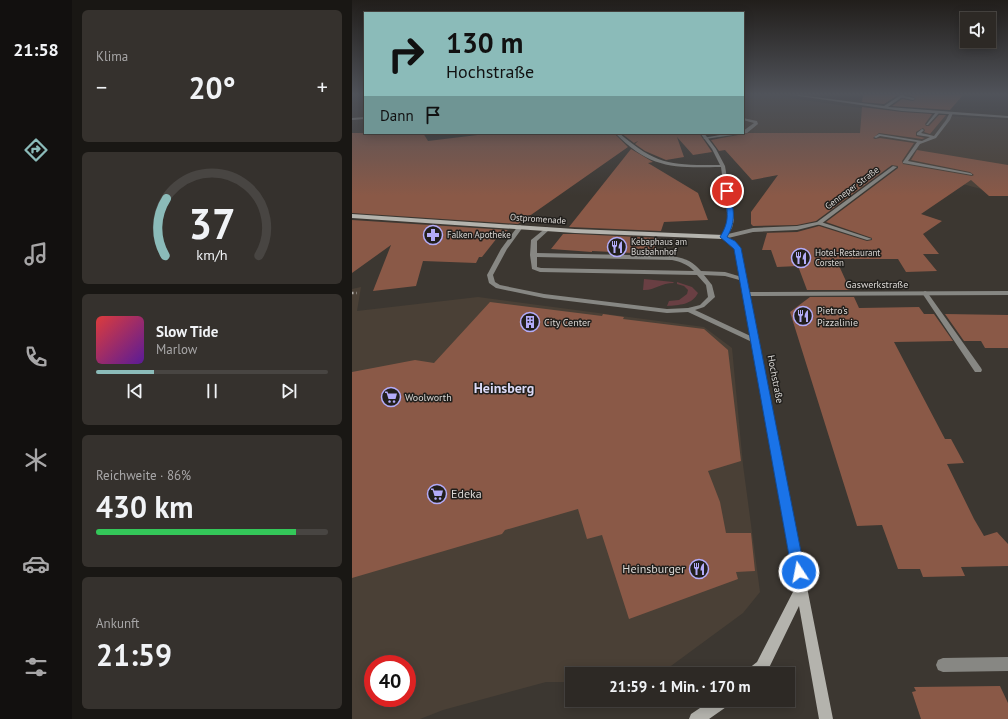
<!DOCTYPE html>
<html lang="de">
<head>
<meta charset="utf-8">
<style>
  :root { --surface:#2d2925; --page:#35312d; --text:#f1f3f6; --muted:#a7a6a7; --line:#484542; --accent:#8bbbb9 }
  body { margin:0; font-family:"PT Sans",sans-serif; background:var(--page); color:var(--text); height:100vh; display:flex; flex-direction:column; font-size:15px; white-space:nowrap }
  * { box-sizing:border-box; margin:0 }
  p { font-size:13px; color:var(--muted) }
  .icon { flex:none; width:22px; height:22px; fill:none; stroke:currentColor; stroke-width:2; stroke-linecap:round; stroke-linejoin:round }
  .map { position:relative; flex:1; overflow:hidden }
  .sheet { display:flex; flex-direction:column; gap:10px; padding:10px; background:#191714; width:280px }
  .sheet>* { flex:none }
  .hud { position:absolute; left:12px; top:12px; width:380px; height:122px; border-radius:0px; box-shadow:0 2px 10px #0003,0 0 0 1px var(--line); background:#8bbbb9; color:#111; overflow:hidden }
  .controls { position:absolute; left:608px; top:12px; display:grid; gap:8px }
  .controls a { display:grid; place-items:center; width:36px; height:36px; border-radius:0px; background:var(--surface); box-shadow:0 2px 10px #0003,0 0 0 1px var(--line); font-size:20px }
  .speed { position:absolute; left:12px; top:655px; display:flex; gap:8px; font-size:20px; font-weight:700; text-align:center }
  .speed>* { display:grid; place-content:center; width:52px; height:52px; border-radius:50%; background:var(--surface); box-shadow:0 2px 10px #0003,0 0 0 1px var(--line); line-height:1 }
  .speed .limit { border:6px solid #d22; background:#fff; color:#111 }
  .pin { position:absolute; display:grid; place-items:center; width:34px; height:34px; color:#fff; margin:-17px; border:2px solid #fff; border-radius:50%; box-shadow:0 1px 4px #0007 }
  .me { position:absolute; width:44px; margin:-22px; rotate:349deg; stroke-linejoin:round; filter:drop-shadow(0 0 3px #0008) }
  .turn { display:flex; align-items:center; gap:14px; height:84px; padding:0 16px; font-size:18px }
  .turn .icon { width:52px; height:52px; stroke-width:2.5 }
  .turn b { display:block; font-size:28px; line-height:34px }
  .then { display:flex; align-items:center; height:38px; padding:0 16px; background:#0003; gap:8px; font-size:15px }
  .big { font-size:30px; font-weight:800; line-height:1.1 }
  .sheet .card { flex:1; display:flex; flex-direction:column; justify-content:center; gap:6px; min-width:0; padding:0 14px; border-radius:6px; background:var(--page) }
  .sheet .dial { align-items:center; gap:0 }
  .dial svg { height:104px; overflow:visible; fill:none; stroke:var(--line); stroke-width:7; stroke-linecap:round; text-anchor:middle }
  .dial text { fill:var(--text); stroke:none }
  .song { display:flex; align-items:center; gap:12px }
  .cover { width:48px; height:48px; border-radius:6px; background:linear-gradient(135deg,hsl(0 70% 55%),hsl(270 70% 35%)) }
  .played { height:4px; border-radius:2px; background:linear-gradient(90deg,var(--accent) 25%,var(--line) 25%) }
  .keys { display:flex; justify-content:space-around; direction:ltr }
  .heat { display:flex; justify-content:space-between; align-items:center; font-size:22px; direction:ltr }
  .charge { height:6px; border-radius:3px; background:linear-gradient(90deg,#34c759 86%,var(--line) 0) }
  .trip { position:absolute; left:213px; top:667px; width:230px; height:40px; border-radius:0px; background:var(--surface); box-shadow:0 2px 10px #0003,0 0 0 1px var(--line); font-weight:800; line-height:40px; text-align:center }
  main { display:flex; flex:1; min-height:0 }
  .tabs { display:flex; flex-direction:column; width:72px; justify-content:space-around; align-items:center; background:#12100f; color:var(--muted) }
  .tabs .icon { width:28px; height:28px }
  .tabs .active { color:var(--accent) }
  .tabs b { font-size:18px; color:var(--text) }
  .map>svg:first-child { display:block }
  .built { fill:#4a4036; fill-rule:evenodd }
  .green { fill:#693f43 }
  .building { fill:#8a5947 }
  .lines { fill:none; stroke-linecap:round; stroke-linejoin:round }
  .lane { fill:#878783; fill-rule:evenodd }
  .street { fill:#878783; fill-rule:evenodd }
  .secondary { fill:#b4b3ad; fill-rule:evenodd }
  .rail { stroke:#b6b2ae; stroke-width:2.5; stroke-dasharray:1.5 3; stroke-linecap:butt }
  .route { fill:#1a73e8; stroke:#114b97 }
  .labels { text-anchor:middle; stroke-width:3; stroke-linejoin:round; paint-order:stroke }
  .far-street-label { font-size:9px; fill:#dad7d4; stroke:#211f1c }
  .far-poi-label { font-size:9px; fill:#dad7d4; stroke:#211f1c; text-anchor:start }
  .street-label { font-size:10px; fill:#dad7d4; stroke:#211f1c }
  .poi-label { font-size:10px; fill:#dad7d4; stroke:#211f1c; text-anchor:start }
  .near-poi-label { font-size:12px; fill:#dad7d4; stroke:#211f1c; text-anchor:start }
  .district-label { font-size:14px; font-weight:bold; fill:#dbdaf7; stroke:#211f1c }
</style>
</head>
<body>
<main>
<nav class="tabs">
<b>21:58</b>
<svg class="icon active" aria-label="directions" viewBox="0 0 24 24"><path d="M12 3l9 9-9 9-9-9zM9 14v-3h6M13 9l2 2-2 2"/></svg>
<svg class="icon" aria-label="music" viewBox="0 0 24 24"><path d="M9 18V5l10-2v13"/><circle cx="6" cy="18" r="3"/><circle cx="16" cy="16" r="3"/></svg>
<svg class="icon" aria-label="phone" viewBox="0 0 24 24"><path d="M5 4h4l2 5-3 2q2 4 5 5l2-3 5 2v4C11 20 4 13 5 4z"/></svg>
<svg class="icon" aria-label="climate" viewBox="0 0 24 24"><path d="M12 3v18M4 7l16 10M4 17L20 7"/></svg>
<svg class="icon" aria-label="car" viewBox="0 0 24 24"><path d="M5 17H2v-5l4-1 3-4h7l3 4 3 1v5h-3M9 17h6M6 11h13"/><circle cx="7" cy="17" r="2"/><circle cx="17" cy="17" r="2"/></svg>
<svg class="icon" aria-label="filters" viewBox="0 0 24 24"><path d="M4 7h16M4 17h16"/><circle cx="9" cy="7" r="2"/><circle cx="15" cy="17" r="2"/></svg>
</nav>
<section class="sheet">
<div class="card"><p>Klima</p>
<div class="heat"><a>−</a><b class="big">20°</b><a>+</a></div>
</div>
<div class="card dial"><svg viewBox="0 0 100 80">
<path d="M14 69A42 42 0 1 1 86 69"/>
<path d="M14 69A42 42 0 0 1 15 25" stroke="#8bbbb9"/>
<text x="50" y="56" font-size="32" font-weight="700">37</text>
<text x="50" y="72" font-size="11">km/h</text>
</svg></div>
<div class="card">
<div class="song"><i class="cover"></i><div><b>Slow Tide</b><p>Marlow</p></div></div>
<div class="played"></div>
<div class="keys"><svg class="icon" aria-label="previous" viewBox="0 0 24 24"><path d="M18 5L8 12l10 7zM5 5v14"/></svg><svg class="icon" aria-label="pause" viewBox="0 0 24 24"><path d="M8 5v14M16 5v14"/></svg><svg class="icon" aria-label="next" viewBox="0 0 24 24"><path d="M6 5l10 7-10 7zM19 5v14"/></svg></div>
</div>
<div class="card"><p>Reichweite · 86%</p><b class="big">430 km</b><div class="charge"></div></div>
<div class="card"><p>Ankunft</p><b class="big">21:59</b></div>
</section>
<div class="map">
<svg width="656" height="719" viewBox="0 0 656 719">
  <rect width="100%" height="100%" fill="#3c3731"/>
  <path class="built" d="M391 95H426L445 99 537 112 656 120V196L538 165 368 141 363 133H391Z
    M9 287 5 311 126 297 352 327 380 348 391 465 408 592 391 613 308 674H220V682H194L91 710 68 719H0V289ZM21 664H55V698H21Z"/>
  <path class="green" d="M292 279 321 282 322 283C308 283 302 291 291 290Z
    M325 282 340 287 346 293C340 305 327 305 315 306L317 301 327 300 335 294 336 290 332 286 325 284Z"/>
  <path class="building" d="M511 95H546L532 104 510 102Z
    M555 95H611L598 110 540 106 550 99 561 101 564 99 562 97Z
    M510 107 550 112 580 114 573 124 574 126H577L587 115H594L578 134 572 132 573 130 571 128 564 132V136L573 138 570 139 527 133 521 138 523 139 528 138 562 143 550 161 551 164 620 176 622 175 618 172 559 160 565 150 656 165V196H637L619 180 569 214 590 221 571 234 587 254H571L585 271 554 272 546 259H484L498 290H455L446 266 425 267 419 250H410L415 233H408L445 232 467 226 515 241 520 240V238L474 222 546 168V166L540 165 464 221 445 225 401 226 399 224V212L426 175 400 180 373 150 367 151 359 140 397 133H508Z
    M0 133H71L76 141 142 133H262L276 147 166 224 0 213Z
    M269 133H347L360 152 341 155 325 137 332 157 314 160 293 151 283 144 286 141 282 143Z
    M279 149 301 162 296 163 346 193 356 220 312 222 309 231 217 227Z
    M0 220 156 230 145 238 130 257H127L124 263 71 261 64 286 21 291 39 245 0 273Z
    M211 234H223L306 238 301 254 240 251V252L199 249Z
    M502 297 507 308 567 307 572 314H582L601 341 542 342 593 439H599L612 463 595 464 622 519 632 536 645 532 656 544V566L609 567 613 576 571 577 568 569H546L530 525 505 526 438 312 458 297Z
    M138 302 250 316 251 314 272 317 271 319 352 329 376 350 389 461 356 471 368 502 374 533H399L403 571 384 572 386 579 277 619 250 535 235 539 226 509 153 530 150 534 0 578V372L63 360 82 363Z
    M593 314 656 315V348H633L629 341H612Z
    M648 686 656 703V719H569L560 692 564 691 562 687Z"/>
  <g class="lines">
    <path class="lane" d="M548 95 562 98 563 99 561 100 547 97Z
      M584 112 587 113 576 125H574Z
      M598 112 601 113 598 120 584 138 568 144 556 161 618 173 620 174V175L551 163V162L565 142 528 136 524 138 522 137 527 134 570 141 578 137 565 135V133L570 129 572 130 569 133 582 136 594 120Z
      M391 118 405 121 406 124 395 133 353 139 351 138 379 133H391V131L402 123 391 120Z
      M465 222H469L520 239 515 240 465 224Z
      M168 225 171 227 155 249 141 275 143 282 148 285 192 294 315 309 336 308 348 305 356 297 354 285 345 275 188 272 180 269 178 255 179 240 195 227 198 229 197 230 185 241V253L320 256C334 259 339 260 349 271L373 272 393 278V280L391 281 373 276 352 275 360 285 363 297 352 307 343 310 407 340 406 342H400L336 312 315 313 192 298 144 288 137 283 135 275 149 249 166 226ZM185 257 320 260C329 262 335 264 342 271L189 268 185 267Z
      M573 291 575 292 629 368 630 370 629 372H623L570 293Z"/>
    <path class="street" d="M440 95H448L532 106 549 95H553L536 107 656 116V118L550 111Z
      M13 117V119L0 120V118Z
      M263 133H267C306 166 319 165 368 165L360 149 348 133H352L364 149 373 166 382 220 380 228 376 234 401 228 445 226 465 222 541 166 545 167 469 224 445 230 401 232 372 239 369 237 374 228 376 220 369 167C322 168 298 169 263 133Z
      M656 291V295L394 296 391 294 394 292Z
      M656 657V671L591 672 586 670 584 665 586 660 591 658Z"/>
    <path class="secondary" d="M0 214 223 229 372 235 383 242 388 247 481 719H467L447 606 415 672 412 674H394L396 669 405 662 443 588 383 248 371 239 223 233 0 218Z
      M360 700H379L377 705 357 719H337L339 714Z"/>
    <path class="rail" d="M0 293H5"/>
  </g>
  <linearGradient id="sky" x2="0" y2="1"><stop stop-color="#211e1b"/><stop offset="0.48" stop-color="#50535a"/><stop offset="1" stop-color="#50535a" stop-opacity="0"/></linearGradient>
  <rect width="656" height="196" fill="url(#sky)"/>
  <path class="route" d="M375 189 378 191C381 209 385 220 375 237L383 241 389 248 453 572 451 576 447 578 442 576 440 572 382 249 368 237C379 219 375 211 372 191Z"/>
  <defs>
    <symbol id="pharmacy-ring" viewBox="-11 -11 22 22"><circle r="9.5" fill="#211f1c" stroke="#b3acf9" stroke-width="1.5"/><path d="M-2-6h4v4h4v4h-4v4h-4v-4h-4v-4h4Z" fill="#b3acf9"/></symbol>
    <symbol id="restaurant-ring" viewBox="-11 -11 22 22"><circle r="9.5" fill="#211f1c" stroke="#b3acf9" stroke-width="1.5"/><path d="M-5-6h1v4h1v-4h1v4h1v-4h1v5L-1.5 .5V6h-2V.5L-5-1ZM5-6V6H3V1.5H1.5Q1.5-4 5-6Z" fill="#b3acf9"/></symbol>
    <symbol id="building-ring" viewBox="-11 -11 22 22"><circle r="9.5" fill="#211f1c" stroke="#b3acf9" stroke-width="1.5"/><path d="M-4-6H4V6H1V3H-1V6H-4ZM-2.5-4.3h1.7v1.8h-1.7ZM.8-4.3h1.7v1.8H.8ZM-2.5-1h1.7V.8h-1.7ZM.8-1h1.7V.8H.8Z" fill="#b3acf9"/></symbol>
    <symbol id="supermarket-ring" viewBox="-11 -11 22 22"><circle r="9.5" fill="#211f1c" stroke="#b3acf9" stroke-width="1.5"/><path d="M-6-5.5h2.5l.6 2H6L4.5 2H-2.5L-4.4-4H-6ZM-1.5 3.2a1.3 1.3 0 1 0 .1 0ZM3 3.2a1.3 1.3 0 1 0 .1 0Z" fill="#b3acf9"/></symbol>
  </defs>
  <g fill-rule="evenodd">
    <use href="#pharmacy-ring" x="70" y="224" width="22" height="22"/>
    <use href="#restaurant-ring" x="254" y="236" width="22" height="22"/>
    <use href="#restaurant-ring" x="438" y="247" width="22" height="22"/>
    <use href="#restaurant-ring" x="440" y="305" width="22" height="22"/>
    <use href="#building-ring" x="167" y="311" width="22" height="22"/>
    <use href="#supermarket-ring" x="28" y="386" width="22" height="22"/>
    <use href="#supermarket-ring" x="74" y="483" width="22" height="22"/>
    <use href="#restaurant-ring" x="336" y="558" width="22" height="22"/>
  </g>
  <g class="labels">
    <g class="far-street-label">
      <text transform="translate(500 188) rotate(-37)" y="3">Genneper Straße</text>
      <text transform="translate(186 219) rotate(4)" y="3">Ostpromenade</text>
    </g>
    <g class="far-poi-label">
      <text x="95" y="238">Falken Apotheke</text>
      <text x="279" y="245">Kebaphaus am<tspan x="279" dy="10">Busbahnhof</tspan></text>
      <text x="463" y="256">Hotel-Restaurant<tspan x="463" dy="10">Corsten</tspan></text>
    </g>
    <g class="street-label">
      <text x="525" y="288">Gaswerkstraße</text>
      <text transform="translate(424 379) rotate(79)" y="4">Hochstraße</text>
    </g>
    <g class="poi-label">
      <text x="465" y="314">Pietro's<tspan x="465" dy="12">Pizzalinie</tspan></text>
      <text x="192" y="326">City Center</text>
      <text x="53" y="401">Woolworth</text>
    </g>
    <g class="near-poi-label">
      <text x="99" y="498">Edeka</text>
      <text x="333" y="573" text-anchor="end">Heinsburger</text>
    </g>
    <g class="district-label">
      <text x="152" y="393">Heinsberg</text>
    </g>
  </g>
</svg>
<div class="controls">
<a><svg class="icon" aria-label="sound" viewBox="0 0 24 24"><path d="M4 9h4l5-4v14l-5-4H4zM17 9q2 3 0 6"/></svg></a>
</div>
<div class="speed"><div class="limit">40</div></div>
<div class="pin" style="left:375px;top:191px;background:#d93025"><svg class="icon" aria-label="arrive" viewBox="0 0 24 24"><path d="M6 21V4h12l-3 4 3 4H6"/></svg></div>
<svg class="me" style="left:447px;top:572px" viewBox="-20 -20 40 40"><circle r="17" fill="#1a73e8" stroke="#fff" stroke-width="3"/><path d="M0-11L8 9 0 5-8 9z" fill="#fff"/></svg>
<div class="trip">21:59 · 1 Min. · 170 m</div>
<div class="hud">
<div class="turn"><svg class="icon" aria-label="right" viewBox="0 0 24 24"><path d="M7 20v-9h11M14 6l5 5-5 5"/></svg><div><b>130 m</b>Hochstraße</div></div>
<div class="then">Dann<svg class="icon" aria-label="arrive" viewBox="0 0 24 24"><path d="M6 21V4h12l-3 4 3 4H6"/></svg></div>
</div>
</div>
</main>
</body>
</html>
